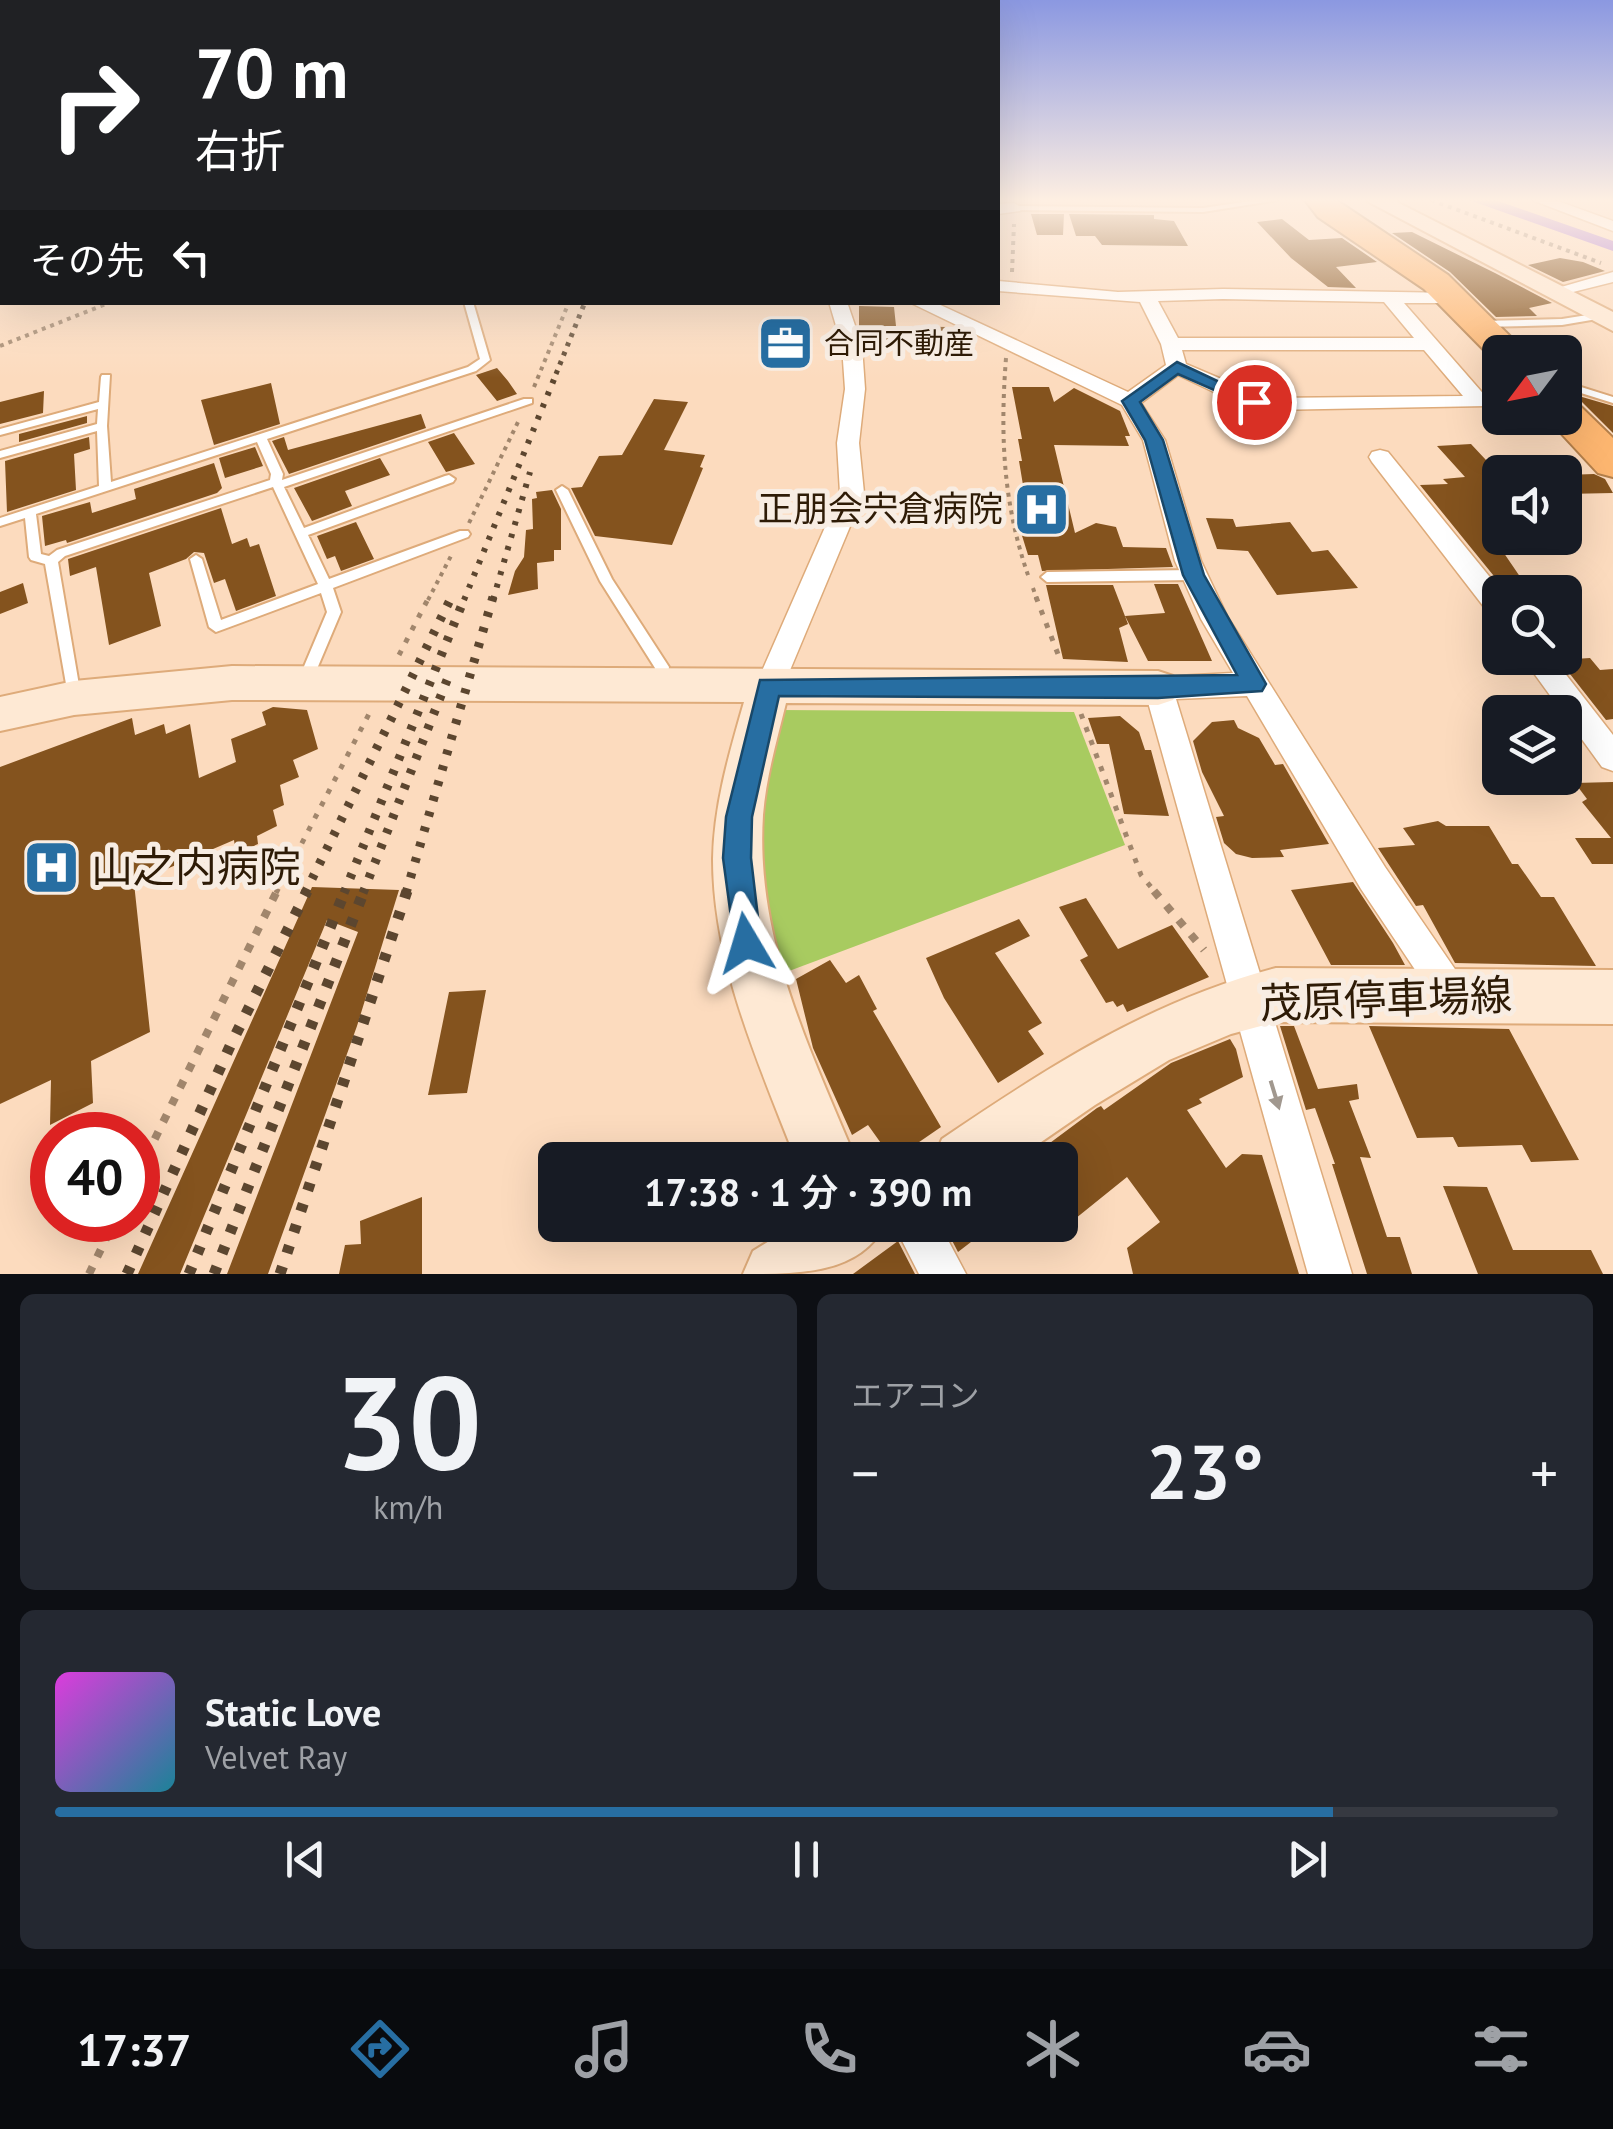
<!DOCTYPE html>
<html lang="ja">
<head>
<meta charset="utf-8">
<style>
  :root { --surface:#171b24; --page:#242831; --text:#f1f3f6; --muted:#9ea1a6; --line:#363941; --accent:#276ea2 }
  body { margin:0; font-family:"PT Sans","Noto Sans JP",sans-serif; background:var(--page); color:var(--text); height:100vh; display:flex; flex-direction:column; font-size:38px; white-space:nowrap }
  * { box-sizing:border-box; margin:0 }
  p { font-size:32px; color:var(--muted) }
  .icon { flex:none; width:55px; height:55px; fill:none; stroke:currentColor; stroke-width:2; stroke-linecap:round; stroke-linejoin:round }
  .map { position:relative; height:1274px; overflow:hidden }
  .sheet { display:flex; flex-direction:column; gap:20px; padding:20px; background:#0d0f14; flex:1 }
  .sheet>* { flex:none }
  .top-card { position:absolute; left:0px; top:0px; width:1000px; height:305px; box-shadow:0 10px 40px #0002; background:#202124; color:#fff; overflow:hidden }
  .needle { width:65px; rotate:238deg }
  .controls { position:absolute; left:1482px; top:335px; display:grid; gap:20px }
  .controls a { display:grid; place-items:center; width:100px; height:100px; border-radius:15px; background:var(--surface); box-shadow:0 10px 40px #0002; font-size:50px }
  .speed { position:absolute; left:30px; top:1112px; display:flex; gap:20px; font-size:50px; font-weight:700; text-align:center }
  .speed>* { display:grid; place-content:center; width:130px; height:130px; border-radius:50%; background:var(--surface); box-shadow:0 10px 40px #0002; line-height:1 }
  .speed .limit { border:15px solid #d22; background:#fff; color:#111 }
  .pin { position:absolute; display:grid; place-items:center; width:85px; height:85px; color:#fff; margin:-42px; border:5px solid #fff; border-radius:50%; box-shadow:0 2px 10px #0007 }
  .me { position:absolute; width:110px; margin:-55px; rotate:353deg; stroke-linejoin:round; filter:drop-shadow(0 0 8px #0008) }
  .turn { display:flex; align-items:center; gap:35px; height:210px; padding:0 30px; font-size:45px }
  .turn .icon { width:130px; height:130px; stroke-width:2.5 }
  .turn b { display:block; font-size:70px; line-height:85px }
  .then { display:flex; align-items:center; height:95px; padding:0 30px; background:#0003; gap:20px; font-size:38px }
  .big { font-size:75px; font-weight:600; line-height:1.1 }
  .sheet .card { flex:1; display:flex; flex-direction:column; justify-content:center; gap:15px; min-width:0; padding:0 35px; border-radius:15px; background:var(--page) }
  .sheet .dial { align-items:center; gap:0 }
  .dial b { font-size:130px; line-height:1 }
  .song { display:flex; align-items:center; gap:30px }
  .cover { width:120px; height:120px; border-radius:15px; background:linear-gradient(135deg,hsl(300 70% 55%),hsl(190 70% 35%)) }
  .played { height:10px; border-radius:5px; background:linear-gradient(90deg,var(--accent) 85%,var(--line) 85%) }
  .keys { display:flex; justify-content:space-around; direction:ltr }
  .heat { display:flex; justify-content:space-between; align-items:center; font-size:55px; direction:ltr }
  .sheet .tiles { flex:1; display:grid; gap:20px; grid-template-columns:1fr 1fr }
  .card:last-child { grid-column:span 2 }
  .trip { position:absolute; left:538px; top:1142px; width:540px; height:100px; border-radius:15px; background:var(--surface); box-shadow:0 10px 40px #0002; font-weight:600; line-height:100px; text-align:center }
  .dock { display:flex; height:160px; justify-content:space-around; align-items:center; background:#090b0e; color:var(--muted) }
  .dock .icon { width:70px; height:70px }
  .dock .selected { color:var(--accent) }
  .dock b { font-size:45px; color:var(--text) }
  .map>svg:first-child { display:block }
  .green { fill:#a8cb60 }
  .water { fill:#a16fd7 }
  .building { fill:#84531e }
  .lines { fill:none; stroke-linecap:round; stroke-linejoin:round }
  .lane-casing { stroke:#deab7a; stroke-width:4 }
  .street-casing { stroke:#deab7a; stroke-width:3 }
  .secondary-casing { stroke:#deab7a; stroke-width:4 }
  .highway-casing { stroke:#b5804b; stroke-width:4 }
  .path-far2 { stroke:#a1866c; stroke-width:4; stroke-dasharray:4 5; stroke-linecap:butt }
  .path-far1 { stroke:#a1866c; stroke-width:5; stroke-dasharray:5 9; stroke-linecap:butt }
  .path { stroke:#a1866c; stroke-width:8; stroke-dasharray:8 11; stroke-linecap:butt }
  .lane { fill:#fff; fill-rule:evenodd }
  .street { fill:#fff; fill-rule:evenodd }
  .secondary { fill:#fee9d4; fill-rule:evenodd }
  .highway { fill:#fdb670; fill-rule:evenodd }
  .rail-far3 { stroke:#5c462f; stroke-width:5; stroke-dasharray:4 6; stroke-linecap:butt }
  .rail-far2 { stroke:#5c462f; stroke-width:6; stroke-dasharray:4 9; stroke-linecap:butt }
  .rail-far1 { stroke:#5c462f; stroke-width:9; stroke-dasharray:5 11; stroke-linecap:butt }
  .rail { stroke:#5c462f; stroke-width:11; stroke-dasharray:8 14; stroke-linecap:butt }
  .oneway { fill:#a1988f }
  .route { fill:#276ea2; stroke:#194869; stroke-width:2.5 }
  .labels { text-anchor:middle; stroke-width:10; stroke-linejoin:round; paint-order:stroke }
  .far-poi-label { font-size:30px; fill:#2e1b06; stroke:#f8ede3; text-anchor:start }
  .poi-label { font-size:35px; fill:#2e1b06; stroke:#f8ede3; text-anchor:end }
  .near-poi-label { font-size:42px; fill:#2e1b06; stroke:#f8ede3; text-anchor:start }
  .near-street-label { font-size:42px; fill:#2e1b06; stroke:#f8ede3 }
</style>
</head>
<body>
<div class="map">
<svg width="1613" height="1274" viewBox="0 0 1613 1274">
  <rect width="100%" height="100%" fill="#fcdbbe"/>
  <path class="green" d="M779 710 1074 712 1125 845 773 977 755 915 761 786Z"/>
  <path class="water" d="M1469 200H1495L1613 241V251Z"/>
  <path class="building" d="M1031 214H1064L1063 235H1037Z
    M1069 214 1154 215V219L1174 221 1188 246 1102 245 1095 236H1076Z
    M1282 219 1309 240 1342 238 1377 262 1336 267 1356 288 1328 287 1291 258 1257 222Z
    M1412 232 1495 273 1552 303 1529 308 1537 316 1496 317 1450 272 1392 233Z
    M1560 258 1583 262 1605 271 1563 282 1528 265Z
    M859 306 894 307 896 326 947 327 950 348 866 346 859 326Z
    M497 368 508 381 517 394 497 401 476 375Z
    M271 383 280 424 214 445 201 400Z
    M1012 387H1049L1054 402 1074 388 1120 411 1130 436H1125L1129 446 1054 445 1075 533 1096 523 1116 527 1123 547 1166 548 1173 567 1042 571 1038 555H1028L1015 513H1019L1016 496 1025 497 1019 461H1022L1018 439H1022Z
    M44 391 43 413 0 424V402Z
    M1565 392 1613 406V433L1582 402 1565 399Z
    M654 399 688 402 664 450 705 455 700 467 703 468 672 545 595 536 571 488 582 487 599 456 622 455Z
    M421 414 426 428 289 474 272 441 284 437 288 450Z
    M87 416V423L19 442V434Z
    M454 433 475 464 446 472 428 442Z
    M89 437 90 449 74 454 76 490 7 512 5 461Z
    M1471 444 1500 475V540H1495L1525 584 1502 586 1420 485 1448 484 1443 479 1465 477 1437 446Z
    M255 447 263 466 225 478 219 458Z
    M380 458 390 475 345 491 352 506 312 521 294 488Z
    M214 463 222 488 217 493 67 543 66 540 45 546 42 516 90 502 92 513 136 499 134 489Z
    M1594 474 1605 479 1613 493 1565 494V475Z
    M552 490 561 509V550H554V561L537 563 538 589 508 595 515 571 524 557 526 530 533 529 532 499 537 498 536 492Z
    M221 508 232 544 247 538 250 547 259 544 276 596 236 611 225 579 214 583 204 553 194 552 186 559 149 573 161 626 109 645 96 567 70 576 68 559Z
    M1206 518 1233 519 1236 527 1290 522 1312 552 1328 550 1358 588 1277 595 1248 551 1217 549Z
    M356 522 374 559 341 571 335 556 327 559 317 536Z
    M23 583 28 603 0 614V592Z
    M1154 584H1178L1212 661H1148L1125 616 1165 613Z
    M1046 585H1113L1128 624 1119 628 1128 662 1063 659Z
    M1590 658 1600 670 1613 669V719L1606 720 1559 660Z
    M273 707 307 710 318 749 293 760 299 777 280 785 284 805 273 810 277 826 257 836 258 844 236 854 234 840 134 883 150 1032 91 1061 93 1103 50 1125 51 1080 0 1104V767L132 718 135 735 164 724 166 734 190 724 199 778 236 762 231 739 266 725 262 712Z
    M1120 716 1139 732 1145 750H1151L1169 816 1124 814 1109 744H1097L1088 718Z
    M1234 720 1238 728 1259 738 1275 765 1283 764 1329 844 1280 850 1284 857 1252 858 1236 854 1224 843 1216 817 1224 816 1202 772 1193 741 1212 722Z
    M1613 782V864H1592L1575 838H1611L1582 802 1587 799 1575 783Z
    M1438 821 1446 826H1489L1512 864H1518L1541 897H1554L1596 966 1455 963 1423 905 1416 906 1378 848 1415 845 1403 828Z
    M1353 882 1393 943 1405 965H1331L1291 890Z
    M312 887 399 890 357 1026 268 1274H227L358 932 327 920 180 1274H138Z
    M1086 898 1118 949 1172 925 1209 977 1127 1012 1123 1004 1117 1007 1113 1001 1106 1003 1080 960 1088 956 1059 907Z
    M1019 919 1030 936 995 953 1042 1023 1028 1031 1044 1054 998 1083 944 998 926 958Z
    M830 960 846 983 859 975 877 1009 873 1011 941 1127 893 1160 868 1125 852 1135 813 1048 796 979Z
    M486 990 467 1093 428 1095 449 992Z
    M1280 1026H1294L1318 1089 1357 1084 1359 1099 1349 1101 1371 1158 1360 1157 1387 1237H1400L1412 1274H1367L1332 1164H1335L1315 1108 1306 1110Z
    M1369 1026 1509 1029 1579 1160 1531 1162 1522 1145 1458 1147 1453 1137 1417 1138Z
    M1230 1039 1236 1049 1243 1077 1199 1099 1202 1103 1187 1110 1226 1168 1242 1154 1262 1155 1299 1274H1133L1127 1248 1160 1222 1127 1177 1060 1231V1160H1027L1097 1108 1101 1106 1104 1110 1171 1063Z
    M1443 1186 1487 1187 1513 1250H1591L1603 1274H1478Z
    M422 1197V1274H339L345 1245 361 1244 360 1221Z
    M944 1225H993L958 1252Z
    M898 1241 915 1274H853Z"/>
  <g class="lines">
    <defs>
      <path id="lane" d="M1257 200H1278L1203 212 1014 210 1010 208 1014 206 1203 208Z
        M0 205H2V210H0Z
        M0 243H2V248L0 249Z
        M464 302H473L490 360 476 371 267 439 283 474 282 480 524 399H532V403L284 487 304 528 445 476 449 475 455 479 453 482 308 535 329 579 460 531H468L470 534 468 537 333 588 341 612 311 683 309 687H299L297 683 327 612 321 593 216 632 209 627 190 559 196 555 202 559 221 620 318 584 273 487 65 556 58 562 81 697 79 701H69L45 564 31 560 29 557 25 518 0 526V518L99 486 97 431 0 458V451L97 424 98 409 0 435V429L99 402 101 377 102 375H110L107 426 111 482 468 367 480 359ZM257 442 271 474 270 480 57 550 49 556 41 554 36 514Z
        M1600 313 1605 316 1603 318 1562 325 1481 327 1476 324 1481 321 1562 319Z
        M1565 382 1613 397V403L1565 388Z
        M562 486 568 490 612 579 669 667 665 689H655L653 685 655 668 600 581 556 490Z
        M1193 570 1199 575 1193 580 1047 582 1041 577 1047 572Z"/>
      <path id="street" d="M1532 200H1555L1613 221V231Z
        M1014 203 1022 208 1020 211 998 214V204Z
        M1613 272V282L1553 297 1544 292Z
        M0 277H2V287H0Z
        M998 281 1118 292 1223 289 1453 293 1462 298 1453 303H1404L1487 398 1491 402 1487 406 1266 410 1235 402 1178 375 1141 403 1165 440 1201 561 1227 616 1385 867 1472 994 1466 1007 1453 1013 1440 1007 1361 889 1247 696 1176 699 1352 1274H1308L1144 688 1148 680 1158 677 1233 673 1201 619 1175 561 1143 440 1122 405 909 302H934L1128 392 1166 365 1161 344 1140 302 998 291ZM1223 299 1384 302 1414 338H1178L1158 301ZM1182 350H1424L1463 396 1266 398 1186 364Z
        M829 302H847L862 346 865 389 859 443 864 493 783 687 779 695 769 698 759 695 755 687 840 493 837 443 845 389 842 346Z
        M1380 450 1388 452 1502 592 1500 619 1491 616 1372 462 1369 457 1372 452Z
        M1523 658H1553L1613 735V771L1602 767Z
        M894 1225H940L966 1274H919Z"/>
      <path id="secondary" d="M1365 200H1393L1613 312V331Z
        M232 666 1158 671 1173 676 1179 688 1173 700 1158 705 786 703C777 740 766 777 763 815 755 939 810 1049 856 1160H796C759 1064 713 964 713 859 714 805 729 754 744 702L232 700 74 715 0 731V697L74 681Z
        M1276 968 1613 970V1024L1276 1022 1231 1034 1169 1060 1095 1105 1015 1160H933L942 1139C1048 1067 1150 1001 1276 968Z
        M795 1225H885C859 1274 800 1274 743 1274L753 1251Z"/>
      <path id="highway" d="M1305 200H1336L1448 275 1526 352H1500V362L1494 360 1424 289 1318 217Z
        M1565 402 1579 405 1613 438V477L1598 473 1547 418H1565Z"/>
    </defs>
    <use href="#lane" class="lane-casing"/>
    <use href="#street" class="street-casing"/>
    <use href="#secondary" class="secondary-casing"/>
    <use href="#highway" class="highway-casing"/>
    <path class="path-far2" d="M1431 200 1601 263
      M1012 272 1014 224
      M0 346 111 302
      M1006 358C1000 436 1003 504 1029 578
      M534 387 569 302
      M469 523 519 420
      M1033 588 1037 600
      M428 600 452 554"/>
    <path class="path-far1" d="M1036 597 1061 662
      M399 655 429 597
      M1081 714 1141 875 1156 893
      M276 893 371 710"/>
    <path class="path" d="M1154 891 1204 950
      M138 1173 277 891
      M89 1274 115 1220"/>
    <use href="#lane" class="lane"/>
    <use href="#street" class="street"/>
    <use href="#secondary" class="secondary"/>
    <use href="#highway" class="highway"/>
    <path class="rail-far3" d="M556 374 585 302"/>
    <path class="rail-far2" d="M464 600 557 372
      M493 600 530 472"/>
    <path class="rail-far1" d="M305 893 450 600
      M344 893 465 597
      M363 893 451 670
      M406 893 493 597"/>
    <path class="rail" d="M127 1274 231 1044 307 891
      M189 1274 345 891
      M214 1274 364 891
      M280 1274 407 891"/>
  </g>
  <defs><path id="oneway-solid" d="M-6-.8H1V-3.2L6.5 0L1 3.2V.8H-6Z" transform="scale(2.5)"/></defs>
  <use class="oneway" href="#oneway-solid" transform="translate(1275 1095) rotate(73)"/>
  <linearGradient id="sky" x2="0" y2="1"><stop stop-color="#8b98e1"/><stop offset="0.53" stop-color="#feefe2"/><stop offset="1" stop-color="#feefe2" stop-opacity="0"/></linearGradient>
  <rect width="1613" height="378" fill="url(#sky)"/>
  <path class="route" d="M1177 362 1262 402 1248 405 1178 374 1140 402 1163 440 1204 575 1266 684 1262 691 1158 698 779 696 752 817 751 858 761 943 756 954 746 958 736 954 723 858 726 817 760 680 1237 675 1183 575 1145 440 1122 401Z"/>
  <defs>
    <symbol id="office-square" viewBox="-11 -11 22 22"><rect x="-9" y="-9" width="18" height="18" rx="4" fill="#276ea2" stroke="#f8ede3"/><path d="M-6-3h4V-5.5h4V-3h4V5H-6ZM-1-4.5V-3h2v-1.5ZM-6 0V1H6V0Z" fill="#fff"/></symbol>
    <symbol id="hospital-square" viewBox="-11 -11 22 22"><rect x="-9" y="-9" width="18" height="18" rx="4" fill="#276ea2" stroke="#f8ede3"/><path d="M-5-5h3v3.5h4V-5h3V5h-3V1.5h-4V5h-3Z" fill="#fff"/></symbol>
  </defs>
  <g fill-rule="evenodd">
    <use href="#office-square" x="754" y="312" width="63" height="63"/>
    <use href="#hospital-square" x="1010" y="478" width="63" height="63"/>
    <use href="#hospital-square" x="20" y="836" width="63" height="63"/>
  </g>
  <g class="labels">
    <g class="far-poi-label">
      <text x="824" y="354">合同不動産</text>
    </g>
    <g class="poi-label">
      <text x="1003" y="521">正朋会宍倉病院</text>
    </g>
    <g class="near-poi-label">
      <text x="91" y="882">山之内病院</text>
    </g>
    <g class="near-street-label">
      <text transform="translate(1386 999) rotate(-2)" y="15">茂原停車場線</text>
    </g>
  </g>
</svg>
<div class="controls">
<a><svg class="needle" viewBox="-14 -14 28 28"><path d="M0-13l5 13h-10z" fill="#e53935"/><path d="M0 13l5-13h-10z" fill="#9ea1a6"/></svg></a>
<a><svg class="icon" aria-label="sound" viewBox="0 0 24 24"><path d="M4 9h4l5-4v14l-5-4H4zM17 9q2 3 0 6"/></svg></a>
<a><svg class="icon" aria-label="search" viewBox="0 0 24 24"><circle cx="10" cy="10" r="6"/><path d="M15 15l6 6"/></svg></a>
<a><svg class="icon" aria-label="layers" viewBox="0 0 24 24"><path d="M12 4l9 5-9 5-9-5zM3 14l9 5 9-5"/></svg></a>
</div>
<div class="speed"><div class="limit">40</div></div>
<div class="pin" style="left:1254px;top:402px;background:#d93025"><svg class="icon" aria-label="arrive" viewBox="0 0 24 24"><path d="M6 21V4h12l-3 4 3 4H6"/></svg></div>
<svg class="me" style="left:746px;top:943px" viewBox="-20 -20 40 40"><path d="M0-17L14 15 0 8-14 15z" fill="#276ea2" stroke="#fff" stroke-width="4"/></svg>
<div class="trip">17:38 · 1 分 · 390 m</div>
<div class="top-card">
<div class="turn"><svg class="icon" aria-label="right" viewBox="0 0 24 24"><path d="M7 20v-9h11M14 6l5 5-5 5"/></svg><div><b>70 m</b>右折</div></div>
<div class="then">その先<svg class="icon" aria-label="left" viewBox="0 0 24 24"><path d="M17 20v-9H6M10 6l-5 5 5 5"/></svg></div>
</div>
</div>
<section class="sheet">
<div class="tiles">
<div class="card dial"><b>30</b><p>km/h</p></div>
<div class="card"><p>エアコン</p>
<div class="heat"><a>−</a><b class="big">23°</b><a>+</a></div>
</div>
<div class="card">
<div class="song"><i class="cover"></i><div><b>Static Love</b><p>Velvet Ray</p></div></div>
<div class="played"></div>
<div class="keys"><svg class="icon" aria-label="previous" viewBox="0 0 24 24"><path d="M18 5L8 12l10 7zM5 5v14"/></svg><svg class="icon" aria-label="pause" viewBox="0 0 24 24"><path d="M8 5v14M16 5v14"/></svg><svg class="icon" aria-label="next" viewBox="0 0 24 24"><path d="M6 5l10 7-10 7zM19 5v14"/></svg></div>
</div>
</div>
</section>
<nav class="dock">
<b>17:37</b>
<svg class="icon selected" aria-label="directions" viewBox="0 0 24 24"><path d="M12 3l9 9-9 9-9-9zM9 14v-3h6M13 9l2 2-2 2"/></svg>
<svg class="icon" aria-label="music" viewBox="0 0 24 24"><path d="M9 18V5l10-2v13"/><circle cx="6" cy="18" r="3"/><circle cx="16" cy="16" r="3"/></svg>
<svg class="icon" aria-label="phone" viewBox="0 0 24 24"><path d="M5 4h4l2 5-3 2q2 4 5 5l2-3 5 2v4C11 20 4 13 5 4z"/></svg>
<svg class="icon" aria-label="climate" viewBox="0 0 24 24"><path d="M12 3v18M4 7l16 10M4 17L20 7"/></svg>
<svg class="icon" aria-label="car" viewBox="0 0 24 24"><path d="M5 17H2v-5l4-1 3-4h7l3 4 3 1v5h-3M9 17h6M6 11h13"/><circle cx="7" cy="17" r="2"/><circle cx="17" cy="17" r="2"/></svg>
<svg class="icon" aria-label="filters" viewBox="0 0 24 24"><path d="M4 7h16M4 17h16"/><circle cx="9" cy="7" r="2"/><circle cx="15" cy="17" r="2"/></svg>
</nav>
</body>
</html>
